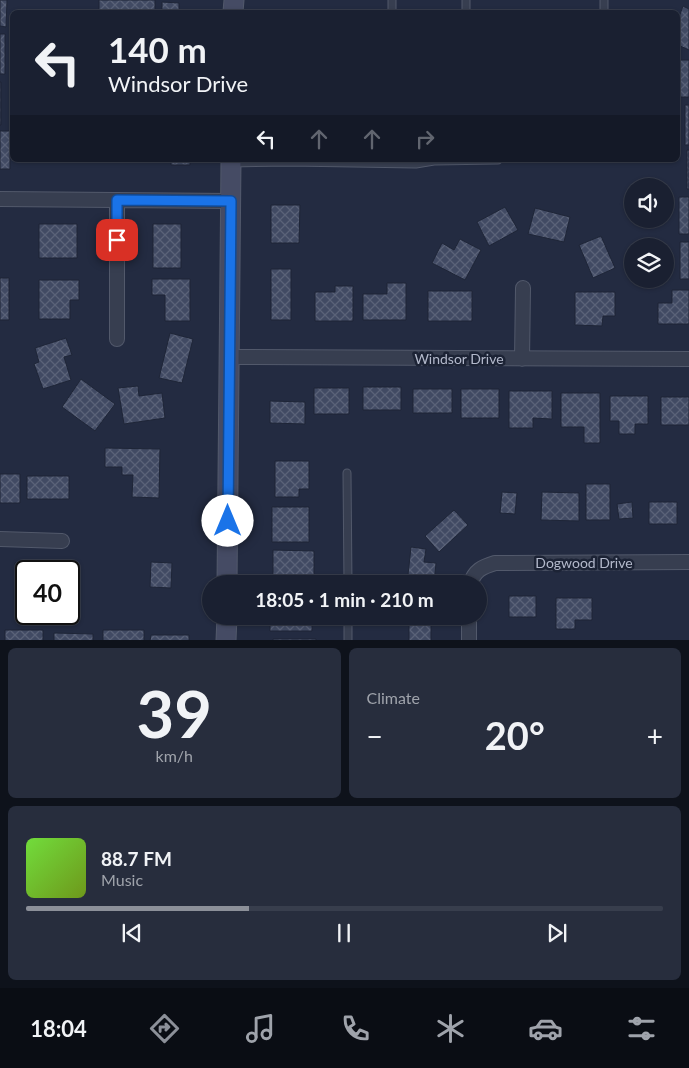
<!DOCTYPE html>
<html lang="en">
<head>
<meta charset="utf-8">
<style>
  :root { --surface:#1a2031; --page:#272d3d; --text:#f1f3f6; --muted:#9fa3ab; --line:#383e4d; --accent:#8c9099 }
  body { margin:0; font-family:Lato,sans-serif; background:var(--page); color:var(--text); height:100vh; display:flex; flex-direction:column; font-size:19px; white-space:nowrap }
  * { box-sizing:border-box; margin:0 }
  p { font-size:16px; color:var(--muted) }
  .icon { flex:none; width:28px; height:28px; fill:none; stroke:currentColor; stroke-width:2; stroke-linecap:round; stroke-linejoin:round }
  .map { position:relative; height:640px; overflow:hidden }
  .details { display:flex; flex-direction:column; gap:8px; padding:8px; background:#0e121b; flex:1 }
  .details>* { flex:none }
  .banner { position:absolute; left:10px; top:10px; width:670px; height:152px; border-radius:8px; box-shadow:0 1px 4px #0004,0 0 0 1px var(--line); background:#1a2031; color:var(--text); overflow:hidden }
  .fabs { position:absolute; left:624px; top:178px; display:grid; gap:10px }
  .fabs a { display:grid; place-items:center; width:50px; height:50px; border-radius:50%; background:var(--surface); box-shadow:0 1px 4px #0004,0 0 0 1px var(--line); font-size:25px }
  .speed { position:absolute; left:15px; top:560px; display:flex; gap:10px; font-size:25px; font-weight:700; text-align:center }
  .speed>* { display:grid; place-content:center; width:65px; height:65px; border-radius:50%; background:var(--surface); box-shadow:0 1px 4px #0004,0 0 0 1px var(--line); line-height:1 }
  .speed .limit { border:2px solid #111; border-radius:8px; background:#fff; color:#111 }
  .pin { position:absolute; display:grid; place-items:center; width:42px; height:42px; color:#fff; margin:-21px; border-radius:10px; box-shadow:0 2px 8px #0006 }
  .me { position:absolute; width:55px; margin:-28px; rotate:0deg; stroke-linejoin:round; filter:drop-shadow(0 0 4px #0008) }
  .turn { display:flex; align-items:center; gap:18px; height:105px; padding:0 15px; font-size:22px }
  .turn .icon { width:65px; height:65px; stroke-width:2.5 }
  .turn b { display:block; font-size:35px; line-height:42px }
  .lanes { display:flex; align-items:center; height:48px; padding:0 15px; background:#0003; justify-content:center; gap:25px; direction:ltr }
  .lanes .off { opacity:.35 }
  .big { font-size:38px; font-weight:700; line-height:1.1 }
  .details .tile { flex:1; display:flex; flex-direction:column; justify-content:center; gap:8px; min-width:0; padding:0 18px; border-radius:8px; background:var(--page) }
  .details .dial { align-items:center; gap:0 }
  .dial b { font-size:65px; line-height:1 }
  .song { display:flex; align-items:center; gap:15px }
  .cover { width:60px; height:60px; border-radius:8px; background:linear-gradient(135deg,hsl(100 70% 55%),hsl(80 70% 35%)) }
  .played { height:5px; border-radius:2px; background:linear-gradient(90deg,var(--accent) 35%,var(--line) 35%) }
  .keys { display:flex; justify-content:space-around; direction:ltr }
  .heat { display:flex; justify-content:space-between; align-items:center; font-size:28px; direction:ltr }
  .details .tiles { flex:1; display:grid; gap:8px; grid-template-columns:1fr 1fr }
  .tile:last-child { grid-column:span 2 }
  .trip { position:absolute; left:202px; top:575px; width:285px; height:50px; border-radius:25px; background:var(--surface); box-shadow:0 1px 4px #0004,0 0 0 1px var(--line); font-weight:700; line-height:50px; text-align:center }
  .tab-bar { display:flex; height:80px; justify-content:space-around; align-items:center; background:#0a0d14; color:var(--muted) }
  .tab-bar .icon { width:35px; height:35px }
  .tab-bar .current { color:var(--accent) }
  .tab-bar b { font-size:22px; color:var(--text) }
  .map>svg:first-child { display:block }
  .building { fill:url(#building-cross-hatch); stroke:#1e2537 }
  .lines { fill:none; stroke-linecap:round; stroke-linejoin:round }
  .lane-casing { stroke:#52596b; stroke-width:9 }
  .street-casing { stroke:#52596b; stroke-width:16 }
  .secondary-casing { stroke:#52596b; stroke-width:21 }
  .lane { stroke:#373e50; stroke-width:7 }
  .street { stroke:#373e50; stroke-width:14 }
  .secondary { stroke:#454b64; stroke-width:19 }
  .route-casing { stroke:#114b97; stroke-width:12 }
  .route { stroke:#1a73e8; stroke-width:9 }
  .labels { text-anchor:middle; stroke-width:5; stroke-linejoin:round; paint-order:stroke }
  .street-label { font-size:14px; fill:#b3b9cb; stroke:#1c2335 }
</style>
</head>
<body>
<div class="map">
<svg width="689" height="641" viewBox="0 0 689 641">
  <defs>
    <pattern id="building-cross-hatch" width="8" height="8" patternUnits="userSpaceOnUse" patternTransform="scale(1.25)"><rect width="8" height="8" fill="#414a63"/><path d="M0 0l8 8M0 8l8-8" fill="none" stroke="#5a6278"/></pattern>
  </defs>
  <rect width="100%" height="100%" fill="#232b41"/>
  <path class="building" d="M0 0H7L6 27 0 26Z
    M99 0H155V12H99Z
    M162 2 179 3V12H162Z
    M683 6 689 9V50L678 45V20Z
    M0 34H5V74H0Z
    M678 60H689V97H678Z
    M0 82H1V125H0Z
    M685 105H689V145H685Z
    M0 131H10V169H0Z
    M687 150H689V189H687Z
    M171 160H190V165H171Z
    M679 197H689V234H679Z
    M271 205H300L299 243H271Z
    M505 207 518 230 489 246 477 222Z
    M535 208 570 217 564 242 528 234Z
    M39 224H77V258H39Z
    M153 224H181V268H153Z
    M601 236 615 268 593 278 579 245Z
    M460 239 481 250 465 280 432 263 442 243 454 250Z
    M680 242H689V279H680Z
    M271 269H291V320H271Z
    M0 278H9V320H0Z
    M152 279H190V321H165V295H152Z
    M39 280H79V300H70V319H39Z
    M387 283H406V320H363V294H387Z
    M335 286H353V321H315V292H335Z
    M672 290H689V324H658V303H672Z
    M428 291H472V321H428Z
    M575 292H615V316H603L602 326 575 325Z
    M170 333 193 339 182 383 159 378Z
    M66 338 72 355 64 357 71 380 43 389 34 364 39 362 35 348Z
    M81 379 115 404 95 431 62 407Z
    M138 386 139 396 162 393 165 418 124 424 118 388Z
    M363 387H401V410H363Z
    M314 388H349V414H314Z
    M413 389H452V413H413Z
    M461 389H499V418H461Z
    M509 391H552V419L533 418V428H509Z
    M561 393H600V443H584V427H561Z
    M610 396H648V424H635V434H619V421H610Z
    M661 397H689V425H661Z
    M270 401 305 402V424L270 423Z
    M105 448 160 449 159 498 132 497 133 475H122V467H105Z
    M275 461H309V489H299V497H275Z
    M0 474H20V503H0Z
    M27 476H69V499H27Z
    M586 484H610V520H586Z
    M502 492 517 493 515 514 500 513Z
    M542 492 579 493V521L541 520Z
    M632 502 633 518 619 519 617 504Z
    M649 502H677V524H649Z
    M272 507H309V542H272Z
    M454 510 468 525 439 552 425 536Z
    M411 547 426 549 424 562 436 563 434 584H407Z
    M273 550 314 551V584H273Z
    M151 562 172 563 171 588 150 587Z
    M15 563H50V571H26V600H14Z
    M509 596H536V617H509Z
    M556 598H592V620H575V629H556Z
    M270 616H312V631H270Z
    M409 616H431V641H409Z
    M5 630H43V641H5Z
    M103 630H144V641H103Z
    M54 633 93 634V641H54Z
    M151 635H189V641H150Z
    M273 639H316V641H273Z"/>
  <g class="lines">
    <defs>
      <path id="lane" d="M604 0V12
        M392 12V0
        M466 12V0
        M290 162 416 164 434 161 498 160
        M232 163 290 162V160
        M347 473 348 584
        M348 616V641"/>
      <path id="street" d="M0 199 231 201
        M117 200V339
        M229 357 689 359
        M522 359 523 288
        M0 539 62 541
        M470 584C475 570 482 567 495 563L689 562
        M469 616V641"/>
      <path id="secondary" d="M233 12 234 0
        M227 584 231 160
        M226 641 227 616"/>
    </defs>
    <use href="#lane" class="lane-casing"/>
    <use href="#street" class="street-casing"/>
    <use href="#secondary" class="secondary-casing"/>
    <use href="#lane" class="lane"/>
    <use href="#street" class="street"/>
    <use href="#secondary" class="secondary"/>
  </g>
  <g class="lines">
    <defs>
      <path id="route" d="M117 240V200L231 201 228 521"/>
    </defs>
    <use href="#route" class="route-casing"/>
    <use href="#route" class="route"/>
  </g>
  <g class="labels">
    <g class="street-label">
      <text x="459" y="364">Windsor Drive</text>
      <text x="584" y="568">Dogwood Drive</text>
    </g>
  </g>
</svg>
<div class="fabs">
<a><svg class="icon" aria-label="sound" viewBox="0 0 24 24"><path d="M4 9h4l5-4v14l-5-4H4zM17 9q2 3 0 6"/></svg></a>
<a><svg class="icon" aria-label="layers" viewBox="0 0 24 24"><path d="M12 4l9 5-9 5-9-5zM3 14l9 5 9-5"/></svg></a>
</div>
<div class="speed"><div class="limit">40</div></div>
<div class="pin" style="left:117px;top:240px;background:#d93025"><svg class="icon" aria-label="arrive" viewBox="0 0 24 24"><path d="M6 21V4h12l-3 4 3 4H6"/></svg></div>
<svg class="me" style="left:228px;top:521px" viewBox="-20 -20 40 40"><circle r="19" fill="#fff"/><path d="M0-13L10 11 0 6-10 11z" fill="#1a73e8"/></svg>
<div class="trip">18:05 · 1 min · 210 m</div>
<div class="banner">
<div class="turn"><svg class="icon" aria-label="left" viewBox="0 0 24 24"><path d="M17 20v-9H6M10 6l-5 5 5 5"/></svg><div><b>140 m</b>Windsor Drive</div></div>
<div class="lanes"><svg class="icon" aria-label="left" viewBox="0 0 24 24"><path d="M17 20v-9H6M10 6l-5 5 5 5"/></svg><svg class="icon off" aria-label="ahead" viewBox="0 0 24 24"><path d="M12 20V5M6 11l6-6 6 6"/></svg><svg class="icon off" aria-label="ahead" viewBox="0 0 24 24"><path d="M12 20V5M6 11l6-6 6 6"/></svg><svg class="icon off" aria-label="right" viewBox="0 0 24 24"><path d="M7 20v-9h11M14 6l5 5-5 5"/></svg></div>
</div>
</div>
<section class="details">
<div class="tiles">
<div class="tile dial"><b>39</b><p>km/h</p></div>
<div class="tile"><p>Climate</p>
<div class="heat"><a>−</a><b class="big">20°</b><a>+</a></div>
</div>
<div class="tile">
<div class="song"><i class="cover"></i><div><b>88.7 FM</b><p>Music</p></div></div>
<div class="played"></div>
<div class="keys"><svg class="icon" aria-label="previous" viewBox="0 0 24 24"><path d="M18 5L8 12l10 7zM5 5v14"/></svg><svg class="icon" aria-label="pause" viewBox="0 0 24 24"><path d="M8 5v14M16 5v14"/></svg><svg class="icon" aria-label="next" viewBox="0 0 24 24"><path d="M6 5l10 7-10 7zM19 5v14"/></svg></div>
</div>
</div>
</section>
<nav class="tab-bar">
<b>18:04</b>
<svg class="icon current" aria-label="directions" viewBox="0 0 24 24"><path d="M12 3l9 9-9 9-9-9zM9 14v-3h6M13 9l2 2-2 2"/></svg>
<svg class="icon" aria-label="music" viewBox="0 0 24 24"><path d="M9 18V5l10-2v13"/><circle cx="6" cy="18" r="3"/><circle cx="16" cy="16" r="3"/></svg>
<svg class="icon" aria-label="phone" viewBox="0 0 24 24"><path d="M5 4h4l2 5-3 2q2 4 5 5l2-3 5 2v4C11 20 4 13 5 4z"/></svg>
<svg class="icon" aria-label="climate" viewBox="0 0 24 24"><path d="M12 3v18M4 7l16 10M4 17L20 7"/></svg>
<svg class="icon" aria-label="car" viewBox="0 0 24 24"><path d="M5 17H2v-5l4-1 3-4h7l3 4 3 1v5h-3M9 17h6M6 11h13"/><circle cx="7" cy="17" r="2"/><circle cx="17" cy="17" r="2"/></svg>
<svg class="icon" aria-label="filters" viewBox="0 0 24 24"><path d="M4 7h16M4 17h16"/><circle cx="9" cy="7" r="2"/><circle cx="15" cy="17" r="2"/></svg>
</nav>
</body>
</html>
